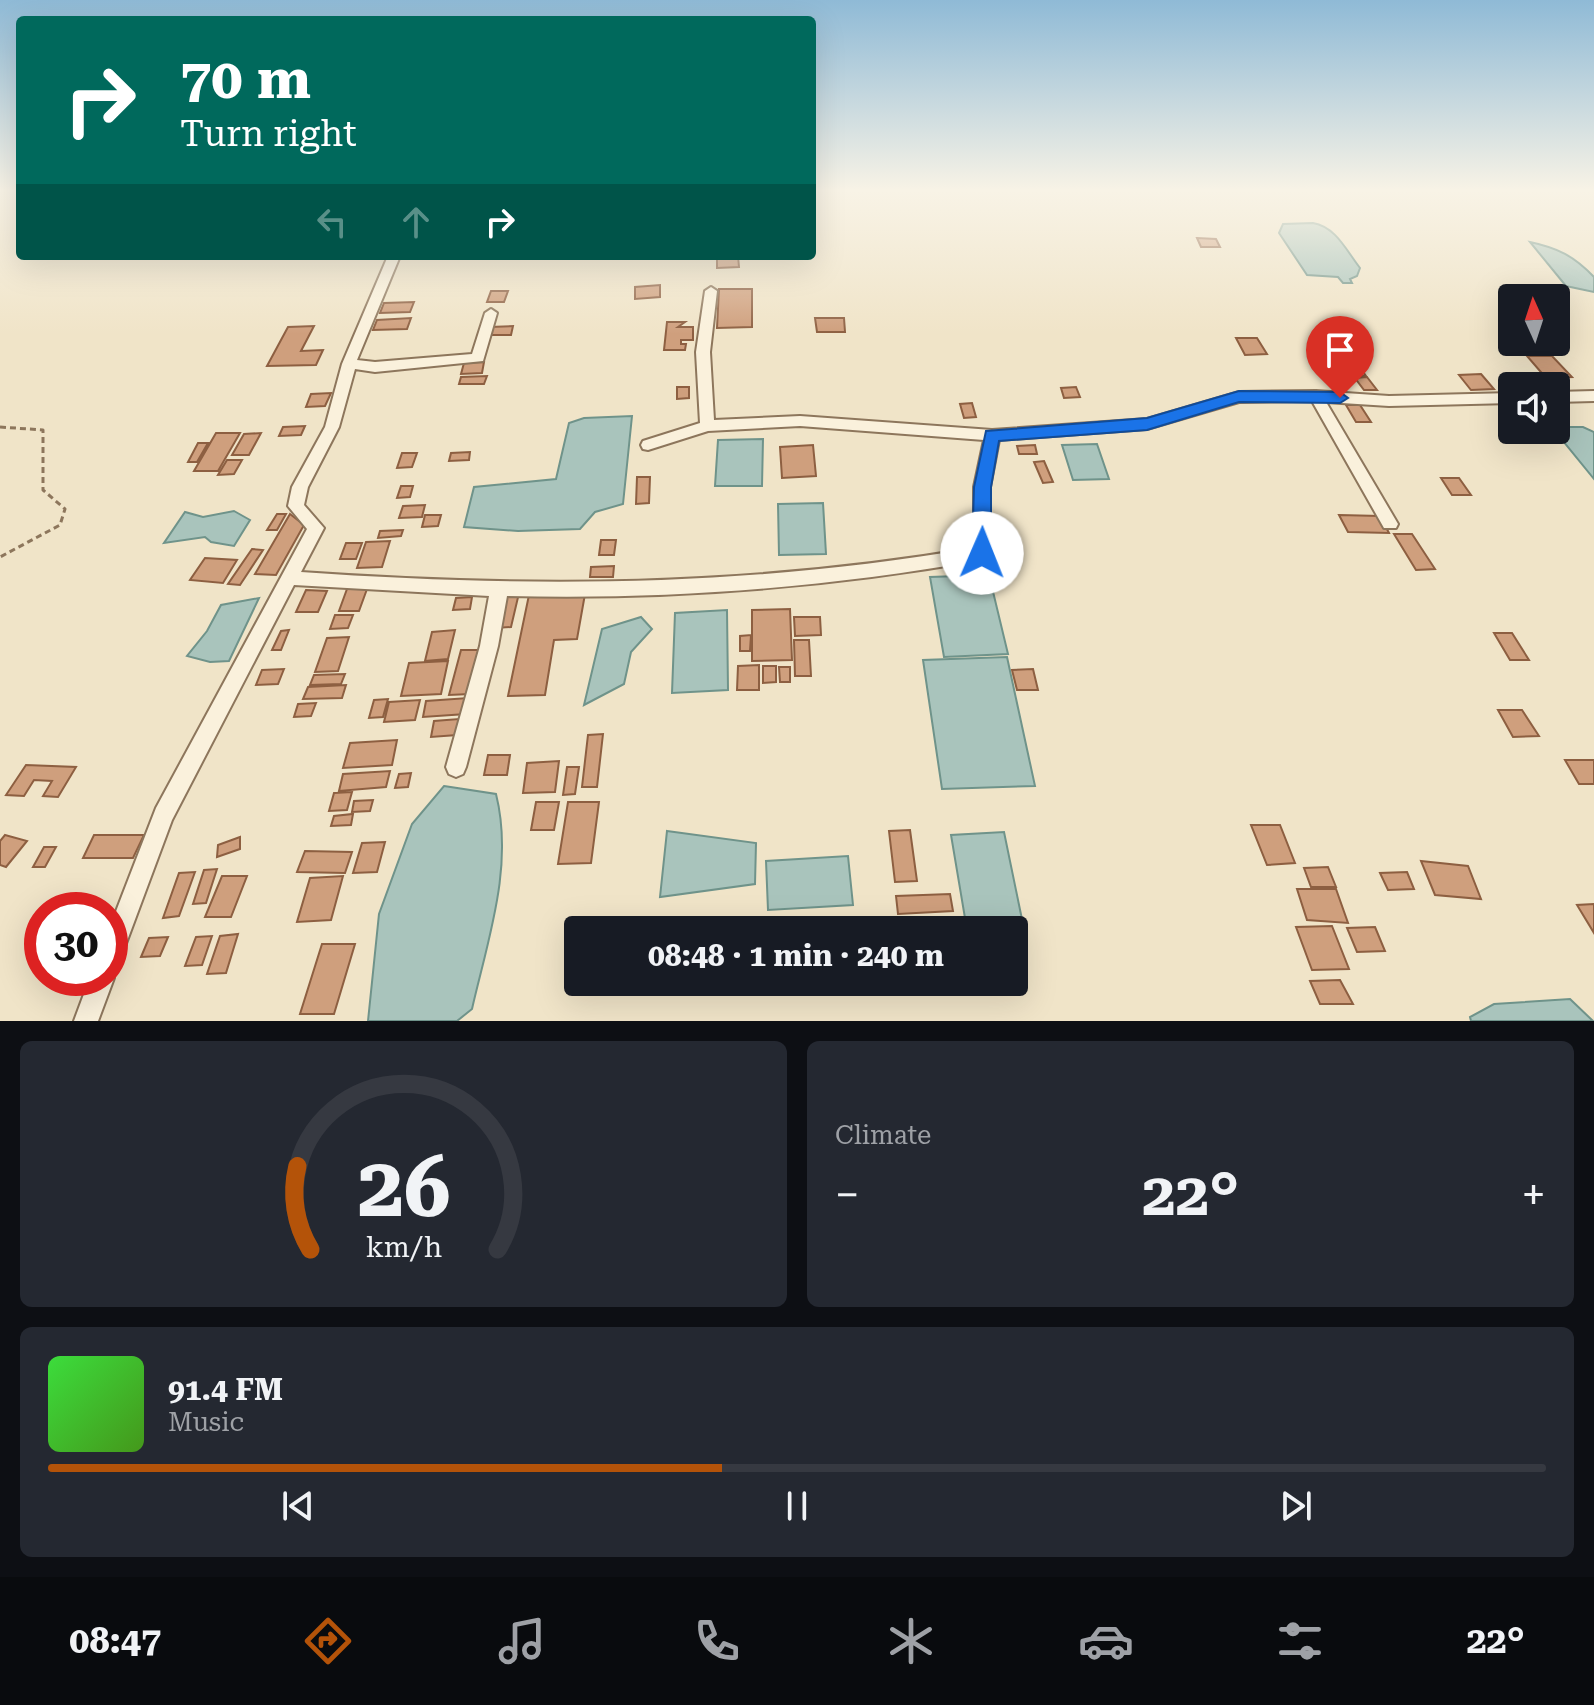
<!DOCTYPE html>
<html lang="en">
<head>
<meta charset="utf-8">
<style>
  :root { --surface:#171b24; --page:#242831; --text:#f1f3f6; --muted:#9ea1a6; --line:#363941; --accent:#b45309 }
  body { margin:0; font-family:"Roboto Serif",serif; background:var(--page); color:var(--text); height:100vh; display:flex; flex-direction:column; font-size:30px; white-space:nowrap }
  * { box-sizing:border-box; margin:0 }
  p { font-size:26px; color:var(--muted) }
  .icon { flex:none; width:44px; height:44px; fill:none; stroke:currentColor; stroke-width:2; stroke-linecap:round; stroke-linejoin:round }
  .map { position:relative; height:1021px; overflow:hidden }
  .sheet { display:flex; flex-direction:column; gap:20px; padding:20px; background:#0d0f14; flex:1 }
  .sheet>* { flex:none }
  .hud { position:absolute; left:16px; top:16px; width:800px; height:244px; border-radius:8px; box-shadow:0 8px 32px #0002; background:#00695c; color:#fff; overflow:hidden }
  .needle { width:52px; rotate:357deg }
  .controls { position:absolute; left:1498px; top:284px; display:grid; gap:16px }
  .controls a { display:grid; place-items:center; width:72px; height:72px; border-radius:8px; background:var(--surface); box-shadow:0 8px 32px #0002; font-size:40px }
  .speed { position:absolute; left:24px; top:892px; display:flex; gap:16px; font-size:40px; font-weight:700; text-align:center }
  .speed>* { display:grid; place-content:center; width:104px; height:104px; border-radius:50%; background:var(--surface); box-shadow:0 8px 32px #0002; line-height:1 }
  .speed .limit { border:12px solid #d22; background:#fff; color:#111 }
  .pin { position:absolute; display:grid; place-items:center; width:68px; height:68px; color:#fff; margin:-82px -34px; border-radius:50% 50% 50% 0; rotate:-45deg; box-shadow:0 0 8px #0007 }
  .pin .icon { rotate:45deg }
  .me { position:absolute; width:88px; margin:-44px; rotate:1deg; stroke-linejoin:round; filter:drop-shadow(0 0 6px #0008) }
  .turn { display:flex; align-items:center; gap:28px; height:168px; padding:0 32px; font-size:36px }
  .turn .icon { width:104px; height:104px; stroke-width:2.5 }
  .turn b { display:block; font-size:56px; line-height:68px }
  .lanes { display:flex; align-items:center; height:76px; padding:0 32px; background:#0003; justify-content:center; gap:40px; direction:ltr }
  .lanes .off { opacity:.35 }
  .big { font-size:60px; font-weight:700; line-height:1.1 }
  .sheet .card { flex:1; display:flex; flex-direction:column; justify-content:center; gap:12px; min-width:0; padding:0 28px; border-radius:12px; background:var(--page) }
  .sheet .dial { align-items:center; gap:0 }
  .dial svg { height:208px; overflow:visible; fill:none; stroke:var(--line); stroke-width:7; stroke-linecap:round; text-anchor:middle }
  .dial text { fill:var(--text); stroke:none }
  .song { display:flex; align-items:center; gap:24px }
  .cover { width:96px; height:96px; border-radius:12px; background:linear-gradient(135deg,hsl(120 70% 55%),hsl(100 70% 35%)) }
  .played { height:8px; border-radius:4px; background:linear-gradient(90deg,var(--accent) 45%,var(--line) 45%) }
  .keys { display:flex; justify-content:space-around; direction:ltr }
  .heat { display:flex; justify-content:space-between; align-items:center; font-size:44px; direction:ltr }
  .sheet .tiles { flex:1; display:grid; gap:20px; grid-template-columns:1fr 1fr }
  .card:last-child { grid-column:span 2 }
  .trip { position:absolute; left:564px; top:916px; width:464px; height:80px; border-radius:8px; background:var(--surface); box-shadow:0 8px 32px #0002; font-weight:700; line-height:80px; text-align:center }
  .menu { display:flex; height:128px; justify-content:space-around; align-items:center; background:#090b0e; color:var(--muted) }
  .menu .icon { width:56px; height:56px }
  .menu .on { color:var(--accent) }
  .menu b { font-size:36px; color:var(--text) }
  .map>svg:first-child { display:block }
  .water { fill:#a9c4bc; stroke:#6f938a; stroke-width:2 }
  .building { fill:#cf9f7d; stroke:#8d5f41; stroke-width:2 }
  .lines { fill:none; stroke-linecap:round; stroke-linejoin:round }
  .street-casing { stroke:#8d765c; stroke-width:4 }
  .path { stroke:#8d765c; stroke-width:3; stroke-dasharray:6 4; stroke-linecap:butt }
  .street { fill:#faf1dc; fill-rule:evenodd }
  .route { fill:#1a73e8; stroke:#114b97; stroke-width:2 }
</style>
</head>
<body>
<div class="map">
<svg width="1594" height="1021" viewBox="0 0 1594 1021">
  <rect width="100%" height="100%" fill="#f0e4c8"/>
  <path class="water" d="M1313 223C1336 227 1346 250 1360 268L1357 276 1350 279 1352 283H1343L1338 277 1307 275 1279 233 1283 224Z
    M1530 242C1558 248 1574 256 1594 277V292L1566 286Z
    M632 416 623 504 595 512 580 529 518 531 464 527 474 487 556 479 569 423 584 418Z
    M1556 427H1583L1594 432V479L1554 430Z
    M763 439 762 486H715L718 440Z
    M1097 444 1109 479 1073 480 1062 445Z
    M823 503 826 554 779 555 778 504Z
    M234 511 250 520 234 546 211 542 205 537 164 543 185 512 203 517Z
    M989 575 1008 654 944 657 930 577Z
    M259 598 229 661 210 662 187 656 207 631 221 605Z
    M727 610 728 690 672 693 675 613Z
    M641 617 652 629 631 652 624 684 584 705 602 629Z
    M1007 657 1035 786 942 789 923 660Z
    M444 786 496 794C514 866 488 939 472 1009L457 1021H368L379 914 412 824Z
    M667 831 756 843 755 884 660 897Z
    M1004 832 1024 929 967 930 951 835Z
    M848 856 853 905 768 910 766 861Z
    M1570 999 1593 1021H1471L1470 1017 1494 1004Z"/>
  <path class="building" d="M1197 238 1216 239 1220 247H1201Z
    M717 256H738L739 267 717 268Z
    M660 285V297L635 299V287Z
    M719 289H752V327L717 328Z
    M491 291H508L504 302H487Z
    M414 302 410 312 380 313 384 303Z
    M411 318 407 329 373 330 377 320Z
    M815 318H844L845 332H817Z
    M667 322H685L678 327H693V340H681V344H686L685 350H664Z
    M314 326 301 351 323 350 316 365 267 366 288 327Z
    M513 326 511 335H488L490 327Z
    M1236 338H1257L1267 354 1245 355Z
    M1352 356 1366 376H1350L1337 357Z
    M1527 356H1552L1572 377 1546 378Z
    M484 362 482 373 461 374 464 363Z
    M1481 374 1494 389 1471 390 1459 375Z
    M487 376 484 384H459L461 377Z
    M1367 377 1377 390H1364L1355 378Z
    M677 387H689V398L677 399Z
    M1076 387 1080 397 1064 398 1061 388Z
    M331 393 325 406 306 407 311 394Z
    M972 403 976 417 964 418 960 404Z
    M1346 405H1360L1371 422H1356Z
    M305 426 301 435 279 436 283 427Z
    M216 433H240L218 471H194Z
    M261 433 249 455H232L244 434Z
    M198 443H208L197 462H188Z
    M813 445 816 476 782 478 780 447Z
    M1035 445 1037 454H1019L1017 446Z
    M470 452 469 460 449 461 451 453Z
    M402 453H417L412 467 397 468Z
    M227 460H242L234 474 218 475Z
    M1044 461 1053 482 1043 483 1034 462Z
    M637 477H650L649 503 636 504Z
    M1441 478H1459L1471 495H1452Z
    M401 486H413L410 497 397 498Z
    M425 505 422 517 399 518 403 506Z
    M277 514H286L277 530H267Z
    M290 514 304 525 276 575 255 574Z
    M425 515H441L438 526 422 527Z
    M1339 515 1380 516 1389 533 1348 532Z
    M403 530 401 536 378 538 380 531Z
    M1394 534H1412L1435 569 1416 570Z
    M601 540H616L614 555H599Z
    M390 541 382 567 357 568 366 542Z
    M346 543H362L356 559H340Z
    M252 549 263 550 240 585 228 584Z
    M205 558 237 560 223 583 190 580Z
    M614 566 613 577H590L591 567Z
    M347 589H367L359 611H339Z
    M306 590 327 591 318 612H296Z
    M503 593H519L511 627 495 628Z
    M585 594 577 639 554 640 545 695 508 696 529 595Z
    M472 597 470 609 453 610 456 598Z
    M790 609 792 660 752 661V610Z
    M335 615H353L348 628 330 629Z
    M794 617H820L821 635 795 636Z
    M289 630 281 650H272L281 631Z
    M455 630 448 659 425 661 432 632Z
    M1494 633H1512L1529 660H1510Z
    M751 635 750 651H740V636Z
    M349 637 338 671 315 672 327 638Z
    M794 640H809L811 676H795Z
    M461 650H481L470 694 449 695Z
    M448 661 441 694 401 696 409 663Z
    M759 665V690H737L738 666Z
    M763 666H776V682L763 683Z
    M779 667H790V682H780Z
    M284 669 278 684 256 685 262 670Z
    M1033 669 1038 690H1017L1012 670Z
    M345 674 341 684 310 685 314 675Z
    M346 685 342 698 303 699 308 687Z
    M468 698 466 714 423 717 426 701Z
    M388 699 383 717 369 718 374 700Z
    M420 700 415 720 384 722 389 702Z
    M316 703 311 716 294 717 298 704Z
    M1498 710H1522L1539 736 1513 737Z
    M459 719 457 735 431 737 434 721Z
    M603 734 597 787H582L588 735Z
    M397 740 392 765 343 768 350 743Z
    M488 755H510L507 775H484Z
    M1565 760H1594V784H1579Z
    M559 761 555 792 523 793 527 763Z
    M26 765 76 767 58 797 43 796 52 781 34 780 24 796 6 795Z
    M567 767H579L575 794 563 795Z
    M390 771 386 787 339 791 343 774Z
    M411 773 408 787 395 788 399 774Z
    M352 792 347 810 329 811 334 793Z
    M373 800 370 811 352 812 354 801Z
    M536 802H559L554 830H531Z
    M568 802H599L591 863 558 864Z
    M353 814 351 825 331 826 334 816Z
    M1251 825H1280L1295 863 1267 865Z
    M910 830 917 881 895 882 889 831Z
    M5 835 27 841 6 867 0 865V841Z
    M94 835H144L133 858H83Z
    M240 837V849L217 857 218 845Z
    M385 842 377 872 353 873 362 843Z
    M44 847H56L45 867H33Z
    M305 851 352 852 345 873 297 872Z
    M1421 861 1468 866 1481 899 1435 895Z
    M1328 867 1336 887H1311L1304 868Z
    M217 869 206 903 193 904 204 870Z
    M195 872 179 916 163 918 179 873Z
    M1407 872 1414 889 1388 890 1380 873Z
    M222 876H247L231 917H205Z
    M343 876 331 920 297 922 310 878Z
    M1297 889H1336L1348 923 1307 920Z
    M950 894 953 911 898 914 896 896Z
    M1594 904V933L1577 905Z
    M1332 926 1349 969 1312 970 1296 927Z
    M1375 927 1385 951 1357 952 1347 928Z
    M238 934 226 973 207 974 220 936Z
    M212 936 202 965 185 966 196 937Z
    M168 937 160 956 141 957 149 938Z
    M322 944H355L334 1014H300Z
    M1340 980 1353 1004H1320L1310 981Z"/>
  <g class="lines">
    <defs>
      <path id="street" d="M388 256H400L357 360 375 362 472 354 485 313 491 309 497 313 483 361 375 372 355 369 339 427 308 487 304 505 324 528 301 572C532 588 745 587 974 548V487L984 440 800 426 708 431 648 450 643 449 641 445 643 441 700 423 696 352 705 291 711 287 717 291 710 352 714 420 800 416 992 430 1147 419 1239 392 1316 391 1389 396 1512 393V403L1389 406 1326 402 1398 524 1396 528H1384L1312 401 1239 402 1147 429 999 440 990 487V553L988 558 982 560C824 588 667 600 507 596L498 646 466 767 463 774 456 777 449 774 446 767 480 646 489 596 294 585 172 820 118 965 110 968V927L156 808 307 529 288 506 292 487 325 427 342 364Z
        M1594 391V401L1556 402V392Z
        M110 970 114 978 98 1021H74L90 978H110Z"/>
    </defs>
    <use href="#street" class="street-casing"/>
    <path class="path" d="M0 427 43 430V490L65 509 60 525 0 557"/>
    <use href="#street" class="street"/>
  </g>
  <linearGradient id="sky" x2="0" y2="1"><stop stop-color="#8fbad6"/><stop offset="0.57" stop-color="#f8f3e6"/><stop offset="1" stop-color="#f8f3e6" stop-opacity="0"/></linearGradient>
  <rect width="1594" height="334" fill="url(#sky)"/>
  <path class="route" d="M1239 391 1340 392 1348 398 1340 403 1239 402 1147 430 999 441 991 487V553L989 559H975L972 553 974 487 986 431 1147 418Z"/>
</svg>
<div class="controls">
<a><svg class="needle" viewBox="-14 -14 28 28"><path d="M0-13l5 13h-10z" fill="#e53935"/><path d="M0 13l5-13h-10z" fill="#9ea1a6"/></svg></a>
<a><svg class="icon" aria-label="sound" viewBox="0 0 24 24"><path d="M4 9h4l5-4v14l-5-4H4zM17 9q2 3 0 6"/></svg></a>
</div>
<div class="speed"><div class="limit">30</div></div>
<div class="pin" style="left:1340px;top:398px;background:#d93025"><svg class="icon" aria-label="arrive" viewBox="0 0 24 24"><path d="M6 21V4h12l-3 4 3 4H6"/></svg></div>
<svg class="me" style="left:982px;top:553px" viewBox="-20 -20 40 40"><circle r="19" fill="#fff"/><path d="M0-13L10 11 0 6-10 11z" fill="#1a73e8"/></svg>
<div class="trip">08:48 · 1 min · 240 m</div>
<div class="hud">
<div class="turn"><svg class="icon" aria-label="right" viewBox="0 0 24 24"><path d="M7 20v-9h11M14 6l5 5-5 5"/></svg><div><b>70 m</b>Turn right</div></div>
<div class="lanes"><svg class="icon off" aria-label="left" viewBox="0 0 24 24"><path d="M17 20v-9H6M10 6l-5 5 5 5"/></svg><svg class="icon off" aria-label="ahead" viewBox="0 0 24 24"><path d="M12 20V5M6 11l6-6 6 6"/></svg><svg class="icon" aria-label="right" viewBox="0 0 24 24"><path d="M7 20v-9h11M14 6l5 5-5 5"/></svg></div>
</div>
</div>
<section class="sheet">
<div class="tiles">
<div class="card dial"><svg viewBox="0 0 100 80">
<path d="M14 69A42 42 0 1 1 86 69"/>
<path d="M14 69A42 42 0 0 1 9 37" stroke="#b45309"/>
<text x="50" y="56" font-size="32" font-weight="700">26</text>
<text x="50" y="72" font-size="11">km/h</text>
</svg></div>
<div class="card"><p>Climate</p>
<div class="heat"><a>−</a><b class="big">22°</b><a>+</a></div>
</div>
<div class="card">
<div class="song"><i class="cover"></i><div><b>91.4 FM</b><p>Music</p></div></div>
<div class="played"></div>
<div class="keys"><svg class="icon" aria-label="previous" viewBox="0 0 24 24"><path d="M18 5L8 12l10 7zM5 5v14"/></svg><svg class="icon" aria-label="pause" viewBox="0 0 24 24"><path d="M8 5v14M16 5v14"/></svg><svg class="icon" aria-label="next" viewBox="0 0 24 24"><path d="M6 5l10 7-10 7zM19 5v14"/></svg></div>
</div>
</div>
</section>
<nav class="menu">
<b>08:47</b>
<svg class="icon on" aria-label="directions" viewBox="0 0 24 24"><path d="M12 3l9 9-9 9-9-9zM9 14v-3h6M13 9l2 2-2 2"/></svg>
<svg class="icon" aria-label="music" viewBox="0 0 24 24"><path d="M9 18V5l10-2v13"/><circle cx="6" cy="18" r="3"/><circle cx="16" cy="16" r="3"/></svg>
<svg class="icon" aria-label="phone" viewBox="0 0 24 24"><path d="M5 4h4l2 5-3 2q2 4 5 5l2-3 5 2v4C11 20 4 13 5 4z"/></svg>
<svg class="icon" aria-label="climate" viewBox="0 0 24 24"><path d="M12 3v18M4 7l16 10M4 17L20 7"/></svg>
<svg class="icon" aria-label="car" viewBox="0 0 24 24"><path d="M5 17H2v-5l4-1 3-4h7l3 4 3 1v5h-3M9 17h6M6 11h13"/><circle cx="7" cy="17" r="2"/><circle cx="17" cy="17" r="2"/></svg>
<svg class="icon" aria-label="filters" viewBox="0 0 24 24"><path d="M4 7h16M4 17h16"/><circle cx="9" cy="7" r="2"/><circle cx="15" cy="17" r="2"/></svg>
<b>22°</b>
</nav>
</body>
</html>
